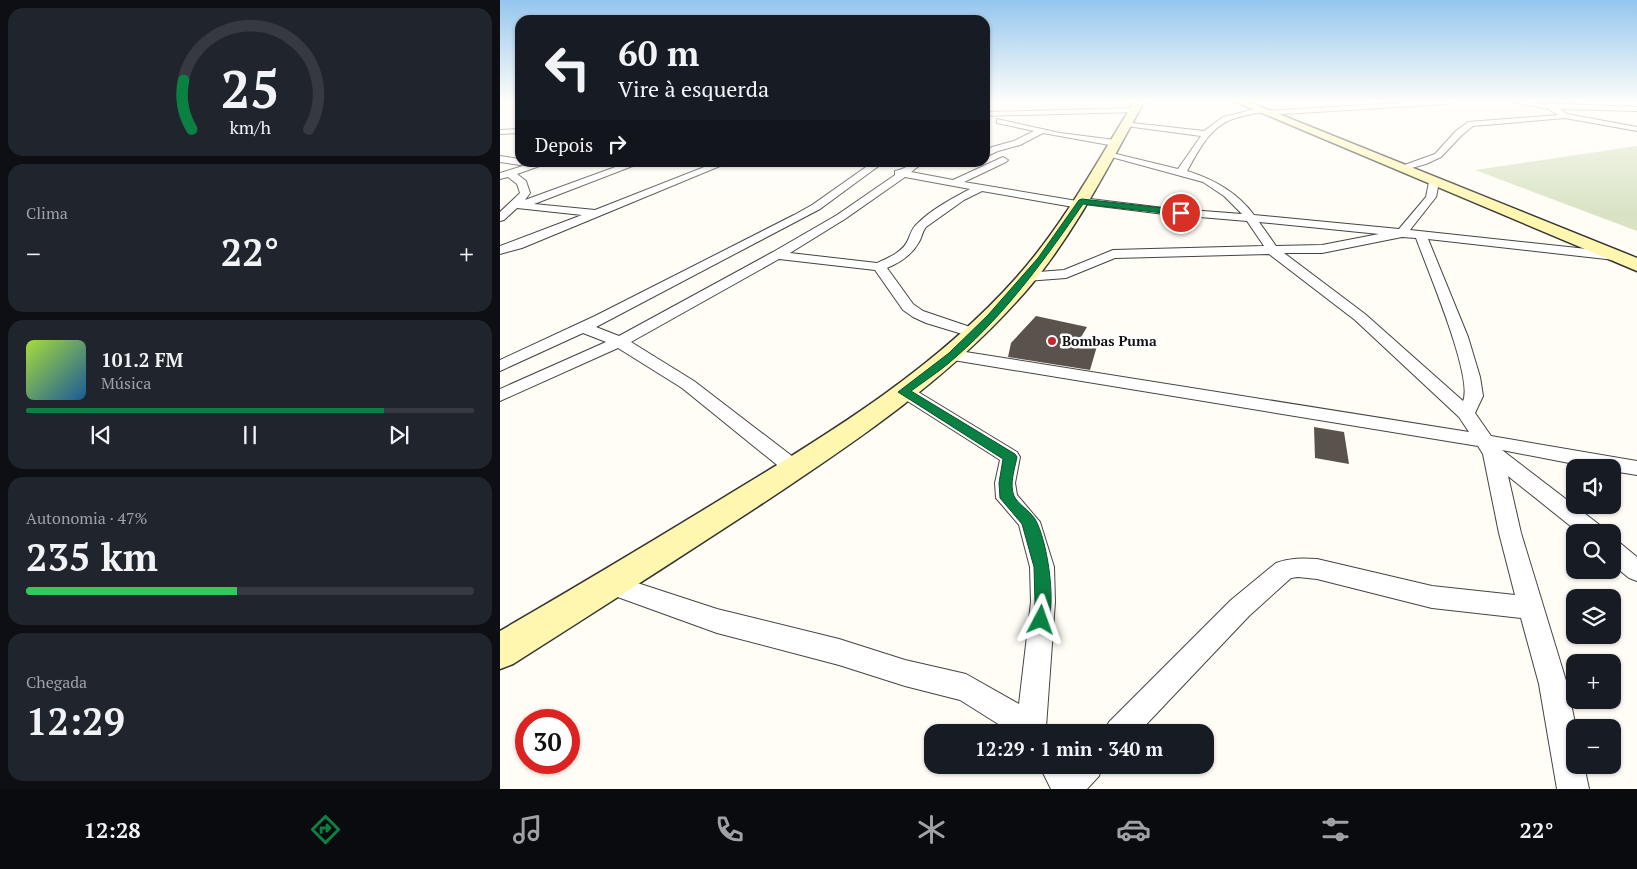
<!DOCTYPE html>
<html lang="pt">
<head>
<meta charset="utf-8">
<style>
  :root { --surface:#171b24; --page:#20242c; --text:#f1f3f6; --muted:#9ea1a6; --line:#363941; --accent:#0b8043 }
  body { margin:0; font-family:"PT Serif",serif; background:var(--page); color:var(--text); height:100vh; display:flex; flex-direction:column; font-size:19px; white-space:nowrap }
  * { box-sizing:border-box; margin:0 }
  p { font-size:16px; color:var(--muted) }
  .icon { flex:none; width:28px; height:28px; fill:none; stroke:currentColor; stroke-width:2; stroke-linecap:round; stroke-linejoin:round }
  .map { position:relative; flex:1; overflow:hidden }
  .details { display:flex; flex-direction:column; gap:8px; padding:8px; background:#0d0f14; width:500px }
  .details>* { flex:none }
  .hud { position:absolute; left:15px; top:15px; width:475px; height:152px; border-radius:15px; box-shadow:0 1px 4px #0004; background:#171b24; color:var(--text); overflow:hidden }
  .tools { position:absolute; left:1066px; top:459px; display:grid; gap:10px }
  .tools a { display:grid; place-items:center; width:55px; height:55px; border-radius:10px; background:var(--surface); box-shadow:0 1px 4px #0004; font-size:25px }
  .speed { position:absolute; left:15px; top:709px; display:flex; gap:10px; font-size:25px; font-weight:700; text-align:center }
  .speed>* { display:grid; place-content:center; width:65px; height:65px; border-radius:50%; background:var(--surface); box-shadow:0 1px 4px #0004; line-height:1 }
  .speed .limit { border:8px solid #d22; background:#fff; color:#111 }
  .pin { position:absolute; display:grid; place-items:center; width:42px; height:42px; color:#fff; margin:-21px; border:2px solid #fff; border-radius:50%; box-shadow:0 1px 5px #0007 }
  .me { position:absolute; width:55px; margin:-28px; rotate:4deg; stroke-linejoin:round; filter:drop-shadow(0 0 4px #0008) }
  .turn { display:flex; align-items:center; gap:18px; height:105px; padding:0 20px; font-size:22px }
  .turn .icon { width:65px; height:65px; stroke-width:2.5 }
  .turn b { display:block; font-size:35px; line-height:42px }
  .then { display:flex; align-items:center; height:48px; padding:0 20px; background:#0003; gap:10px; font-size:19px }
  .big { font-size:38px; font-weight:700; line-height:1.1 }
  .details .tile { flex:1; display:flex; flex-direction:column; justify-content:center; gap:8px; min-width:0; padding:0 18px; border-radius:15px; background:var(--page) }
  .details .dial { align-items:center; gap:0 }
  .dial svg { height:130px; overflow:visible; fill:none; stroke:var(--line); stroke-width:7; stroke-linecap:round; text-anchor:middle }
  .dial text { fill:var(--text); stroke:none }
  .song { display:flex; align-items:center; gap:15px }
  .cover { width:60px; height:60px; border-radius:8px; background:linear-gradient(135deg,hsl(80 70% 55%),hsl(210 70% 35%)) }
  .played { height:5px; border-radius:2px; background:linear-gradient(90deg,var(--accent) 80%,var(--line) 80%) }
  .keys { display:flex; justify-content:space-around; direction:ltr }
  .heat { display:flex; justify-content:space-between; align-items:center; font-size:28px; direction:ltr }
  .charge { height:8px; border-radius:4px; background:linear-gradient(90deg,#34c759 47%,var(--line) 0) }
  .trip { position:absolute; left:424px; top:724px; width:290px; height:50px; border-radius:15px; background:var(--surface); box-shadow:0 1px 4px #0004; font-weight:700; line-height:50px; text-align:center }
  .tabs { display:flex; height:80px; justify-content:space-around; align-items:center; background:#090b0e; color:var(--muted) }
  .tabs .icon { width:35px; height:35px }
  .tabs .on { color:var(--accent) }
  .tabs b { font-size:22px; color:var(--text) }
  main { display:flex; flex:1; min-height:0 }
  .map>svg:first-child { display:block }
  .cemetery { fill:#d9e3c4 }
  .building { fill:#5a524d }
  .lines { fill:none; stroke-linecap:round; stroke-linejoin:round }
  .street-casing { stroke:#444; stroke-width:2 }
  .secondary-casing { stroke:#333; stroke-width:3 }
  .street { fill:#fff; fill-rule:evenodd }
  .secondary { fill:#fff6b0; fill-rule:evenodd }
  .route { fill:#0b8043; stroke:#07532c }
  .poi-dot { fill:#c4262e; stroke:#fff; stroke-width:2 }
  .labels { text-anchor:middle; stroke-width:5; stroke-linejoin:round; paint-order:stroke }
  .poi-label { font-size:14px; font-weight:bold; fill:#111; stroke:#fff; text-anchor:start }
</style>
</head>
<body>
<main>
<section class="details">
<div class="tile dial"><svg viewBox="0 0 100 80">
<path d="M14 69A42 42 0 1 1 86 69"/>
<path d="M14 69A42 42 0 0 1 9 39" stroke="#0b8043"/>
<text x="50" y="56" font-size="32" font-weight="700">25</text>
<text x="50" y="72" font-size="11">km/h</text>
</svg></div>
<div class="tile"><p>Clima</p>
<div class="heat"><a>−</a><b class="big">22°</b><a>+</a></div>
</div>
<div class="tile">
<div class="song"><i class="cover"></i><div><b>101.2 FM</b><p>Música</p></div></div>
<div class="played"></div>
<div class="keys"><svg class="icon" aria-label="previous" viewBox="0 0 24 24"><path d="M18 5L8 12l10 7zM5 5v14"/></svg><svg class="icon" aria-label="pause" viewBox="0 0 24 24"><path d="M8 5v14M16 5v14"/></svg><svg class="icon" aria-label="next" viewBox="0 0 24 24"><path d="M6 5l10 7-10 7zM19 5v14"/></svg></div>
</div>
<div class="tile"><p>Autonomia · 47%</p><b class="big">235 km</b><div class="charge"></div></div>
<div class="tile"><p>Chegada</p><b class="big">12:29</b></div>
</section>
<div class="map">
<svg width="1137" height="789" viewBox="0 0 1137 789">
  <rect width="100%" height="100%" fill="#fffdf5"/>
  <path class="cemetery" d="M1137 146V231L975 170Z"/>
  <path class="building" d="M536 316 587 327 577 344 597 346 590 370 508 357 511 343Z
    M814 427 844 432 849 464 815 458Z"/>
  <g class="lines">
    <defs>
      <path id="street" d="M918 102H953L949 104 767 115 763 113 767 111Z
        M1010 102 1137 107V111L1060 109 1067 114 1137 127V131L1065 118 973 126 962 135 941 157 926 164 901 171 896 168 935 154 956 131 968 122 1058 115 1049 109Z
        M637 108V112H634L485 116V112Z
        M760 108 764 110 763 112C751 114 739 116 728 121 708 130 698 152 687 171 713 179 737 192 754 215L899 229 926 197 929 182 934 179 939 182 936 197 910 230 1115 252 1121 256 1115 260 928 239 968 337 980 377 983 396 975 413 991 436 1137 461V475L1112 471V468H1095L1002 450 1101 526 1104 532H1078L1008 476 1021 533 1067 684 1076 728 1075 765H1084L1089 789H1057L1039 684 1021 618 932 608 817 579 798 577 791 578 749 616 639 732H604L609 722 731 600 776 563C790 558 802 558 817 559L932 586 1015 595 999 533 983 454 978 446 453 360 447 358 445 355 447 352 453 350 969 432 959 417 855 320 769 254 615 258 566 278 526 281 519 277 526 273 564 270 613 250 764 246 747 221 664 214 584 204 583 207 579 208 482 191 464 200 426 227C422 232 422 237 419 242 412 255 399 263 387 268L413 304 423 311 479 330 482 333 479 336H469L426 323 413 317 403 310 375 270 279 259 131 342 194 381 301 463 304 468 301 473 294 475 287 473 182 388 118 348 0 401V389L106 342 83 333 0 371V360L95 316 294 215 312 205 373 162H384L320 209 96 327 119 336 273 252 337 215 395 175V171C406 169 412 162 424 162L411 172 453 180 503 157 508 160 506 162 464 182 577 201 582 198 664 208 742 214 724 196 703 182 604 155 608 152 678 169 701 136 626 126 622 124 623 122 704 131 723 117ZM405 177 470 189C453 198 432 209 418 223 412 228 411 233 408 240 403 252 388 258 377 263L290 253 345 219ZM759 222 879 234 822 245 776 246ZM902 237 916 238C926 266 974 378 963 401L865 314 784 253H822Z
        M497 119 560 133 615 140 619 143 615 146 543 133 520 145 498 151 485 157V152L492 147 514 141 534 131 497 123Z
        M20 129V133L0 134V130Z
        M0 156 20 159V162H24L20 165 0 162Z
        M36 162H51L17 174 26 181 30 193 25 200 129 162H143L34 204 95 210 212 164 215 163 220 166 22 248 0 254V246L82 215 17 208 4 220 0 221V212L20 193 17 184 8 177 0 179V173Z
        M404 386 410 387 517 452 520 457 515 483 517 495 540 522 554 567 555 602 546 727 548 732H511L460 700 405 686 339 665 217 633 101 591 98 584 101 577 110 574 217 609 339 639 405 660 466 674 519 704 531 602 530 567 519 525 496 498 495 483 500 460 398 395 395 391 398 387Z
        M1112 541 1120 543 1137 557V581L1129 578 1112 564Z
        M539 765H603L599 776 587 789H551Z"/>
      <path id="secondary" d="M634 102H644C609 165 577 229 531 285 454 376 355 442 257 507 176 560 95 612 13 664L0 669V631C79 585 158 538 236 490 337 429 438 366 517 277 564 224 597 162 634 102Z
        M736 102H749L1137 258V271Z"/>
    </defs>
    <use href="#street" class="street-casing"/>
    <use href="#secondary" class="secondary-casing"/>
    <use href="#street" class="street"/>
    <use href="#secondary" class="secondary"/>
  </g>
  <linearGradient id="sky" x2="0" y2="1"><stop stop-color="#95c6ee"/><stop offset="0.48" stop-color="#fffefa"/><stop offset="1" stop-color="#fffefa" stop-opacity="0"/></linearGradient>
  <rect width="1137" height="212" fill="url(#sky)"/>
  <path class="route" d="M582 199 681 210 685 213 681 215 583 204C546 258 507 312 457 356 443 369 426 380 411 391L515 454 517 457C515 468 509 484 514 496 518 504 529 510 535 519 547 539 557 603 547 625L541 627 535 625 533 620 535 602 534 567 522 524 500 498 499 483 503 459 398 392 449 353 488 315 538 258 579 200Z"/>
  <circle class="poi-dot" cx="552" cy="341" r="5"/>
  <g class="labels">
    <g class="poi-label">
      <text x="562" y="346">Bombas Puma</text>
    </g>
  </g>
</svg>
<div class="tools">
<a><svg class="icon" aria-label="sound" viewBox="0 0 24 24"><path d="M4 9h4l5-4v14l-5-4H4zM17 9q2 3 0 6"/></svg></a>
<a><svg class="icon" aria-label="search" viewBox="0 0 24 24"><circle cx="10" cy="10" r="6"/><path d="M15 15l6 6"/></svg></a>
<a><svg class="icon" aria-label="layers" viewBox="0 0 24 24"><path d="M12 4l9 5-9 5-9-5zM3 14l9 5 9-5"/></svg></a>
<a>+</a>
<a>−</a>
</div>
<div class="speed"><div class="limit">30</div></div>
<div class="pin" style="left:681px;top:213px;background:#d93025"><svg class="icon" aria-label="arrive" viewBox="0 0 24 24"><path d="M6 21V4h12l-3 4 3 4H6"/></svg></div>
<svg class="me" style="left:541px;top:620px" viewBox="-20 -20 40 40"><path d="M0-17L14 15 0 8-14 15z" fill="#0b8043" stroke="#fff" stroke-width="4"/></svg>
<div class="trip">12:29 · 1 min · 340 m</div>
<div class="hud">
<div class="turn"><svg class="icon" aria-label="left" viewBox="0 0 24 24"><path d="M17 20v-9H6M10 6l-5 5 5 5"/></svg><div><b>60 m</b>Vire à esquerda</div></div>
<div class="then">Depois<svg class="icon" aria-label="right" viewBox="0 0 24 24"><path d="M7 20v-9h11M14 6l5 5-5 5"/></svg></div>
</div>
</div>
</main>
<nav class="tabs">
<b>12:28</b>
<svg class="icon on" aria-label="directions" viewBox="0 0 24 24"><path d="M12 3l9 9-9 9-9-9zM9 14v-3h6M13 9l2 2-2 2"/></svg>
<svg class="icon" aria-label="music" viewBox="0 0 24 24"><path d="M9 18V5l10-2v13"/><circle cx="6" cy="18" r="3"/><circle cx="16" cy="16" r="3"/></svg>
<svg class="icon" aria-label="phone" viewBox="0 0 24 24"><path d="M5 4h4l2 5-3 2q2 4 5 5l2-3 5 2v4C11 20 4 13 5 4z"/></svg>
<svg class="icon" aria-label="climate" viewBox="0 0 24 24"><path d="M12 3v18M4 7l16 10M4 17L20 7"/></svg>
<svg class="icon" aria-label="car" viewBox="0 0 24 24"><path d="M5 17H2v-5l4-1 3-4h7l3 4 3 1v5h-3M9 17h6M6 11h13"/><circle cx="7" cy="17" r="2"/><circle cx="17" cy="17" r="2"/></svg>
<svg class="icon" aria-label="filters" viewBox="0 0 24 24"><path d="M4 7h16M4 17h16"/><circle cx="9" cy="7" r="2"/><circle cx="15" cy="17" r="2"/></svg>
<b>22°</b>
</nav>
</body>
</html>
